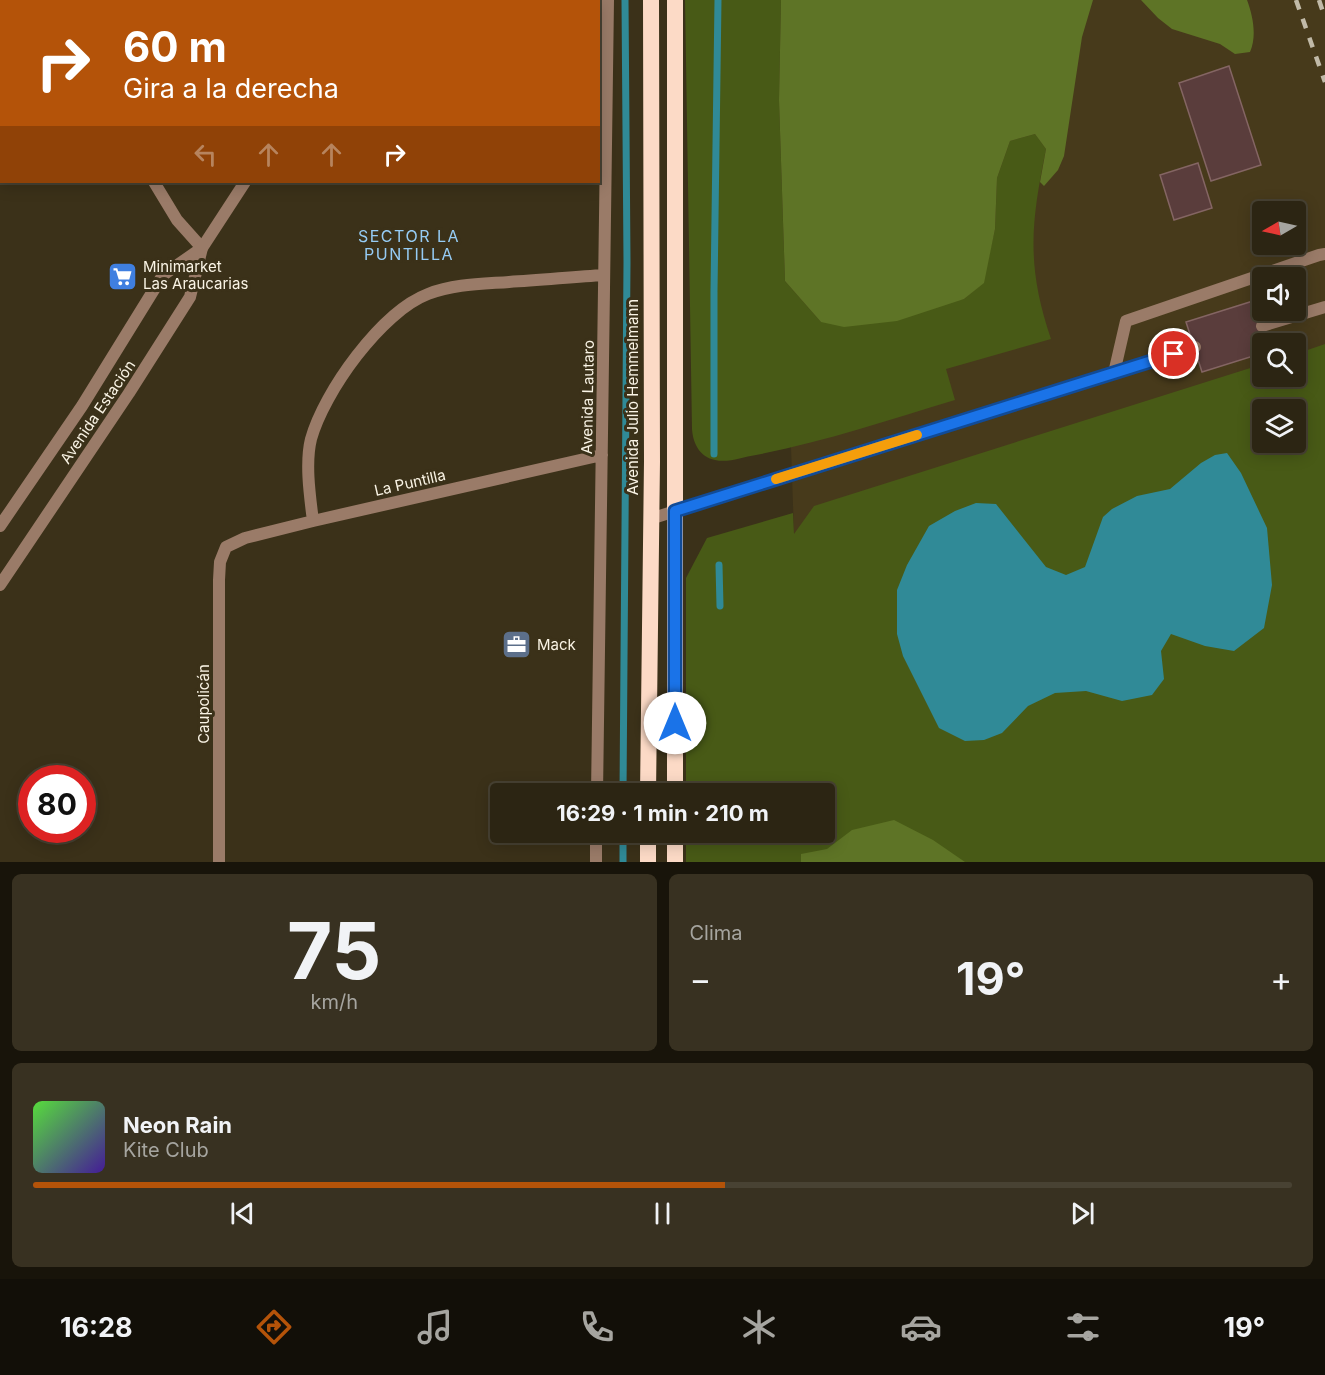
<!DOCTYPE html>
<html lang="es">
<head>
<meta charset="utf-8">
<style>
  :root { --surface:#2c2513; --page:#383121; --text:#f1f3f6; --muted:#a6a5a0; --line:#484233; --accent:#b45309 }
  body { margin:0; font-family:Inter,sans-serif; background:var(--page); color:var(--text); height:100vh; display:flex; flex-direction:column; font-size:22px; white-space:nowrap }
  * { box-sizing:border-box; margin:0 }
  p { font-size:20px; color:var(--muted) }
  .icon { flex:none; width:33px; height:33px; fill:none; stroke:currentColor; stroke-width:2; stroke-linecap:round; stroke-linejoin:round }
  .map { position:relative; height:862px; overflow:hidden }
  .sheet { display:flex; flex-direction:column; gap:12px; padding:12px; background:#18140a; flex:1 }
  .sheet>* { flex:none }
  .top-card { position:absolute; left:0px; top:0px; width:600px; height:183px; box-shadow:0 3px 15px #0003,0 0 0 2px var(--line); background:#b45309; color:#fff; overflow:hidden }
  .needle { width:39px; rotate:261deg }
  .tools { position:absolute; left:1252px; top:201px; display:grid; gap:12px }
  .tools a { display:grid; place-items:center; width:54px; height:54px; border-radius:6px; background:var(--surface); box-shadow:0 3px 15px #0003,0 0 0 2px var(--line); font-size:30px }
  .speed { position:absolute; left:18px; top:765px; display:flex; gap:12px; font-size:30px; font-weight:700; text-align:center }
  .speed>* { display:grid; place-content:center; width:78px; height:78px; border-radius:50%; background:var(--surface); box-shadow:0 3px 15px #0003,0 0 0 2px var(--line); line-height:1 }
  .speed .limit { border:9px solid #d22; background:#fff; color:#111 }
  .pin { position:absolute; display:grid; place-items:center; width:51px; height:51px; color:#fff; margin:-26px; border:3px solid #fff; border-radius:50%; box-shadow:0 2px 6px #0007 }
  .me { position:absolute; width:66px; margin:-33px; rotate:0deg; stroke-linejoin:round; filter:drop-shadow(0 0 4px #0008) }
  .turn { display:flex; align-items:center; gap:21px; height:126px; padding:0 24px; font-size:27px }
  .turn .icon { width:78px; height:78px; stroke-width:2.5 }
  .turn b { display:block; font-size:42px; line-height:51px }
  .lanes { display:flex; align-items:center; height:57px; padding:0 24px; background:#0003; justify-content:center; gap:30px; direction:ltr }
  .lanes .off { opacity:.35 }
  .big { font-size:45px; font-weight:700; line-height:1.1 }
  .sheet .card { flex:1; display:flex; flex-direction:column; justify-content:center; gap:9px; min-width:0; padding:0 21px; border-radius:9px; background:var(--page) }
  .sheet .dial { align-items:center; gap:0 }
  .dial b { font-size:78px; line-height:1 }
  .song { display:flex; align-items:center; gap:18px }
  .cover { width:72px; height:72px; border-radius:9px; background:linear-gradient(135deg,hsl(110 70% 55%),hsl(260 70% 35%)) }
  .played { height:6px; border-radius:3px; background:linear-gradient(90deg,var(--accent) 55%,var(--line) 55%) }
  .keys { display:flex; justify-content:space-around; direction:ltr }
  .heat { display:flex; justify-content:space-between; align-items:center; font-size:33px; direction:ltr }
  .sheet .tiles { flex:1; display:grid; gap:12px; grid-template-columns:1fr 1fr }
  .card:last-child { grid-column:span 2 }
  .trip { position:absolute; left:490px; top:783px; width:345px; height:60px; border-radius:6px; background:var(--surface); box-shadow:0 3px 15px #0003,0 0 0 2px var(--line); font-weight:700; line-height:60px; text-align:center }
  .menu { display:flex; height:96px; justify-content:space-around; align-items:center; background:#120f08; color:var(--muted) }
  .menu .icon { width:42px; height:42px }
  .menu .on { color:var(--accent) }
  .menu b { font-size:27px; color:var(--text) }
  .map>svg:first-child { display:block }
  .built { fill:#473a1b; fill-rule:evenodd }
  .green { fill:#485a16; fill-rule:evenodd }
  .forest { fill:#5e7426 }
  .water { fill:#308a97 }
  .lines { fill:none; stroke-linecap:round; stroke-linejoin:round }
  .stream { stroke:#308a97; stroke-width:7 }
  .building { fill:#5a3d3c; stroke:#846563; stroke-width:1.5 }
  .service { stroke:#9a7b68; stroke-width:12 }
  .minor { stroke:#9a7b68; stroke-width:12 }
  .tertiary { stroke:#9a7b68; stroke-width:12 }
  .trunk { stroke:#fcdac6; stroke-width:16 }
  .rail { stroke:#c1baa8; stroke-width:4.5; stroke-dasharray:10 10; stroke-linecap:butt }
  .route-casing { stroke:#114b97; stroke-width:15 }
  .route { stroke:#1a73e8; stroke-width:10 }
  .slow { stroke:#f59e0b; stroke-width:10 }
  .labels { text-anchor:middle; stroke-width:6; stroke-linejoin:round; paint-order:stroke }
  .poi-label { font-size:15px; fill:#faf4e5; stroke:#3b3119; text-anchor:start }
  .street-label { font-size:15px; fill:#faf4e5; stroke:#3b3119 }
  .neighbourhood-label { font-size:16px; letter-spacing:1.5px; fill:#96ccf5; stroke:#3b3119 }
</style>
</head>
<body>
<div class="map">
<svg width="1325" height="862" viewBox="0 0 1325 862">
  <rect width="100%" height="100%" fill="#3b3119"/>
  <path class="built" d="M781 0H1325V862L825 832V794L794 534 779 100ZM1263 212H1296V244H1263ZM1263 278H1296V310H1263ZM1263 344H1296V376H1263ZM1263 410H1296V442H1263Z"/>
  <path class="green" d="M685 0H781L779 100 785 281 821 322 964 299 983 283 995 229 997 178 1010 141 1035 134 1046 149C1031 223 1026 265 1051 339L946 369 955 400C889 420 823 442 756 455 743 457 728 463 715 460 700 457 693 444 692 429Z
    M1325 344V862H686V833L825 832V794L686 793V578L707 538 793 513 794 534 814 506 1263 364V376H1296V354ZM1263 410H1296V442H1263Z"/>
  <path class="forest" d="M781 0H1093L1082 37 1064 156 1058 170 1044 186 1040 182 1046 149 1035 134 1010 141 997 178 995 229 984 283 964 299 897 321 844 327 821 322 785 281 779 100Z
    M1141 0H1247C1253 16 1257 36 1250 52L1235 54 1220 44 1172 29 1158 18Z
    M894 820 933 840 965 862H801V854L827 849 852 830Z"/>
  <path class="water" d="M1227 453 1241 473 1267 528 1272 585 1264 628 1234 651 1205 646 1171 634 1161 651 1164 679 1152 695 1122 701 1086 691 1055 693 1028 706 1002 733 984 740 965 741 939 728 903 656 897 634V590L907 565 929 526 955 511 976 503 996 504 1046 567 1066 575 1085 567 1103 517 1112 509 1137 496 1170 489 1201 463 1215 455Z"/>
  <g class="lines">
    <path class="stream" d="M325 2 326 0
      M0 147 2 146
      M714 454V292L718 0
      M719 565 720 606
      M623 794 627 262 625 0
      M623 862V832"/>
  </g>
  <path class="building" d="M1229 66 1261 165 1211 181 1179 83Z
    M1198 163 1212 208 1174 220 1160 175Z
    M1253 301 1267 344H1263V353L1202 372 1186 322Z"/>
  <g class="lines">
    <path class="service" d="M1262 326 1325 307
      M1114 373 1126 321 1319 255 1325 254
      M650 519 1195 347"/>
    <path class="minor" d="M57 0V2
      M231 0 232 2
      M154 182 177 220 202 248
      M313 521C310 497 305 463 311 439 324 392 381 312 428 294 454 284 481 284 509 282 541 280 573 277 604 275
      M597 794 608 0
      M219 862V580L220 562 226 547 245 538 313 521 602 455
      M596 862V832"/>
    <path class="tertiary" d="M361 2 362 0
      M0 526 82 406 163 275 202 248
      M0 585 129 393 190 297 202 248 245 182"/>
    <path class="trunk" d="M648 794 652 461 651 0
      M675 794V0
      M675 832V862
      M648 862V832"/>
    <path class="rail" d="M1296 0 1325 82
      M1319 0 1325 18"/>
  </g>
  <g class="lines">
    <defs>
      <path id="route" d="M675 723V511L1174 354"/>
    </defs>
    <use href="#route" class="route-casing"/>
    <use href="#route" class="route"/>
    <path class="slow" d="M776 479 917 435"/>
  </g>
  <defs>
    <symbol id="supermarket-square" viewBox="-11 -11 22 22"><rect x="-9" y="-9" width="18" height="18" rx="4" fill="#3f7fe0" stroke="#3b3119"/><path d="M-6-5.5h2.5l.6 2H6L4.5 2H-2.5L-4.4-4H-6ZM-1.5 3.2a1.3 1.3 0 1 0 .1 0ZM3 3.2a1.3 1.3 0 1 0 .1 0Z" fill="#fff"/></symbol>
    <symbol id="office-square" viewBox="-11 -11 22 22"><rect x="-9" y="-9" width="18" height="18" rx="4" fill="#5c6f8a" stroke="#3b3119"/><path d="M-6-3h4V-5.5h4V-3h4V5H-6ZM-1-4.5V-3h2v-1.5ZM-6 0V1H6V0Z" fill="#fff"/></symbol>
  </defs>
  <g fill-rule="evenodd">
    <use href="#supermarket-square" x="106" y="260" width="33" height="33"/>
    <use href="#office-square" x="500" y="628" width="33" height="33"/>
  </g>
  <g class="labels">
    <g class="poi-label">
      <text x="143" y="272">Minimarket<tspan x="143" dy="17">Las Araucarias</tspan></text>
      <text x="537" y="650">Mack</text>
    </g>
    <g class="street-label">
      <text transform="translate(588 397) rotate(-89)" y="5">Avenida Lautaro</text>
      <text transform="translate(633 397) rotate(-90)" y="5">Avenida Julio Hemmelmann</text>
      <text transform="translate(98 412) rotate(-56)" y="5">Avenida Estación</text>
      <text transform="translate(410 483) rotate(-13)" y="5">La Puntilla</text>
      <text transform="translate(204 704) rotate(-90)" y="5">Caupolicán</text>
    </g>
    <g class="neighbourhood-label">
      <text x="409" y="242">SECTOR LA<tspan x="409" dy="18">PUNTILLA</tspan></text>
    </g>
  </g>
</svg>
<div class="tools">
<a><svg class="needle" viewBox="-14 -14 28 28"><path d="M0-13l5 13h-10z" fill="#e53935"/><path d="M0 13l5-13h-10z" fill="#a6a5a0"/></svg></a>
<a><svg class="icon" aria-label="sound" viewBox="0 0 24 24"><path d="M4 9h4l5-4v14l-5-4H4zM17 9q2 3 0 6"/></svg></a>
<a><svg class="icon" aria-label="search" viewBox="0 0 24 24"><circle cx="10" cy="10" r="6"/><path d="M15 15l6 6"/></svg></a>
<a><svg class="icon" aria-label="layers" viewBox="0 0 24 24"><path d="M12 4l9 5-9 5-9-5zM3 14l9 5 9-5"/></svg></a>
</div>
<div class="speed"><div class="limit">80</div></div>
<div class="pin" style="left:1174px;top:354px;background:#d93025"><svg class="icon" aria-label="arrive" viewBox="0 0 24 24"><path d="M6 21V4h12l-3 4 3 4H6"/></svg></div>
<svg class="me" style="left:675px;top:723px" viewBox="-20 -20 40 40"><circle r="19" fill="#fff"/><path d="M0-13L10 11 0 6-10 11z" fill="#1a73e8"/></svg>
<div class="trip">16:29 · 1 min · 210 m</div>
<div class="top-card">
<div class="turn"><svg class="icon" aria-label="right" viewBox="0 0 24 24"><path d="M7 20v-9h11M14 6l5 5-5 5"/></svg><div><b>60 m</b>Gira a la derecha</div></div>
<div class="lanes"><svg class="icon off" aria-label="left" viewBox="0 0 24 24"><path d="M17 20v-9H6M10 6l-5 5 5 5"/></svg><svg class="icon off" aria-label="ahead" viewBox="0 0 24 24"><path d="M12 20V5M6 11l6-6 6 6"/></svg><svg class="icon off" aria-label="ahead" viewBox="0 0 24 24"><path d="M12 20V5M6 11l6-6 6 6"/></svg><svg class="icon" aria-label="right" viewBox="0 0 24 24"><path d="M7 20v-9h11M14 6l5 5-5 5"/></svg></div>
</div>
</div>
<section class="sheet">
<div class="tiles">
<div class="card dial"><b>75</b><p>km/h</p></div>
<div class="card"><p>Clima</p>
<div class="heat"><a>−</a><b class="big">19°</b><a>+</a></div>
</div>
<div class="card">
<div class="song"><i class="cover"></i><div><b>Neon Rain</b><p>Kite Club</p></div></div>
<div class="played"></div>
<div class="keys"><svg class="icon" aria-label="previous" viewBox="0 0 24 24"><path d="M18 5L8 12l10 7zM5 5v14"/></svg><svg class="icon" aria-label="pause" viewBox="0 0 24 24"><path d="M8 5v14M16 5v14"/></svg><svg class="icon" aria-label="next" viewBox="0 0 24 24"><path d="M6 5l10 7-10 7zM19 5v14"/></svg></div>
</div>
</div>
</section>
<nav class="menu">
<b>16:28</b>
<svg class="icon on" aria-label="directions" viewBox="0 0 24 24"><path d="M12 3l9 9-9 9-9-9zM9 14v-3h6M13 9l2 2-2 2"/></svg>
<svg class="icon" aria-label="music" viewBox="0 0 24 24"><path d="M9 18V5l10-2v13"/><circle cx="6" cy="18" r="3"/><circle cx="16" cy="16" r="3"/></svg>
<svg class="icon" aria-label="phone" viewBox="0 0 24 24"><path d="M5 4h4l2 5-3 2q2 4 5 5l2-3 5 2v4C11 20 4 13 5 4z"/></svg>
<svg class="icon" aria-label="climate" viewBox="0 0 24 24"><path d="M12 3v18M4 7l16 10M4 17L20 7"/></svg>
<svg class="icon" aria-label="car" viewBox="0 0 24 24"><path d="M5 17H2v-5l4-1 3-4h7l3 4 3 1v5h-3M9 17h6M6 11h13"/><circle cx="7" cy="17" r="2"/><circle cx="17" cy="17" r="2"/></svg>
<svg class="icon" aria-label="filters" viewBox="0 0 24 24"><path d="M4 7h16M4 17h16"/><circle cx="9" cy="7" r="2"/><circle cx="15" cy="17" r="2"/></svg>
<b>19°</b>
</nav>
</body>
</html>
